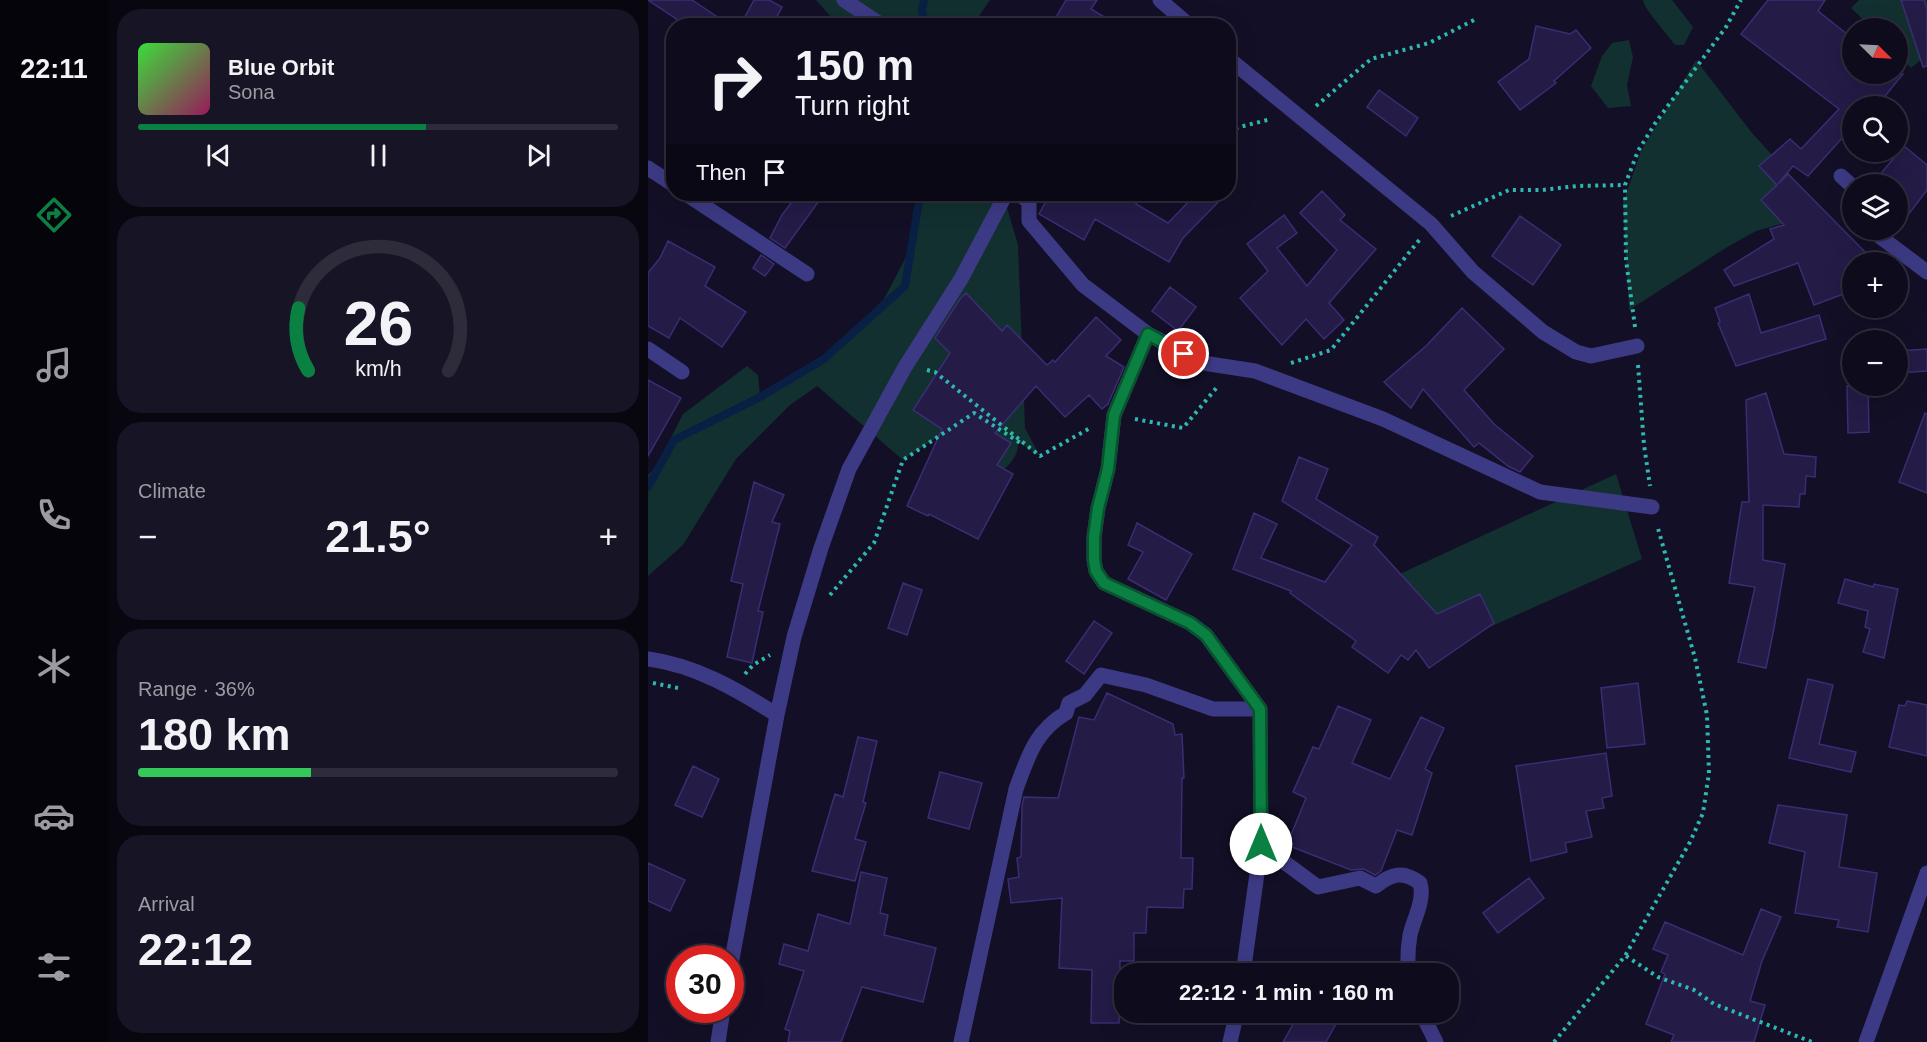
<!DOCTYPE html>
<html lang="en">
<head>
<meta charset="utf-8">
<style>
  :root { --surface:#0e0b1c; --page:#171425; --text:#f1f3f6; --muted:#9b9ba3; --line:#2e2b3b; --accent:#0b8043 }
  body { margin:0; font-family:Helvetica,sans-serif; background:var(--page); color:var(--text); height:100vh; display:flex; flex-direction:column; font-size:22px; white-space:nowrap }
  * { box-sizing:border-box; margin:0 }
  p { font-size:20px; color:var(--muted) }
  .icon { flex:none; width:33px; height:33px; fill:none; stroke:currentColor; stroke-width:2; stroke-linecap:round; stroke-linejoin:round }
  .map { position:relative; flex:1; overflow:hidden }
  .details { display:flex; flex-direction:column; gap:9px; padding:9px; background:#08060f; width:540px }
  .details>* { flex:none }
  .hud { position:absolute; left:18px; top:18px; width:570px; height:183px; border-radius:24px; box-shadow:0 6px 24px #0002,0 0 0 2px var(--line); background:#0e0b1c; color:var(--text); overflow:hidden }
  .needle { width:39px; rotate:114deg }
  .buttons { position:absolute; left:1194px; top:18px; display:grid; gap:12px }
  .buttons a { display:grid; place-items:center; width:66px; height:66px; border-radius:50%; background:var(--surface); box-shadow:0 6px 24px #0002,0 0 0 2px var(--line); font-size:30px }
  .speed { position:absolute; left:18px; top:945px; display:flex; gap:12px; font-size:30px; font-weight:700; text-align:center }
  .speed>* { display:grid; place-content:center; width:78px; height:78px; border-radius:50%; background:var(--surface); box-shadow:0 6px 24px #0002,0 0 0 2px var(--line); line-height:1 }
  .speed .limit { border:9px solid #d22; background:#fff; color:#111 }
  .pin { position:absolute; display:grid; place-items:center; width:51px; height:51px; color:#fff; margin:-26px; border:3px solid #fff; border-radius:50%; box-shadow:0 2px 6px #0007 }
  .me { position:absolute; width:66px; margin:-33px; rotate:0deg; stroke-linejoin:round; filter:drop-shadow(0 0 4px #0008) }
  .turn { display:flex; align-items:center; gap:21px; height:126px; padding:0 30px; font-size:27px }
  .turn .icon { width:78px; height:78px; stroke-width:2.5 }
  .turn b { display:block; font-size:42px; line-height:51px }
  .then { display:flex; align-items:center; height:57px; padding:0 30px; background:#0003; gap:12px; font-size:22px }
  .big { font-size:45px; font-weight:700; line-height:1.1 }
  .details .widget { flex:1; display:flex; flex-direction:column; justify-content:center; gap:9px; min-width:0; padding:0 21px; border-radius:24px; background:var(--page) }
  .details .dial { align-items:center; gap:0 }
  .dial svg { height:156px; overflow:visible; fill:none; stroke:var(--line); stroke-width:7; stroke-linecap:round; text-anchor:middle }
  .dial text { fill:var(--text); stroke:none }
  .song { display:flex; align-items:center; gap:18px }
  .cover { width:72px; height:72px; border-radius:9px; background:linear-gradient(135deg,hsl(120 70% 55%),hsl(330 70% 35%)) }
  .played { height:6px; border-radius:3px; background:linear-gradient(90deg,var(--accent) 60%,var(--line) 60%) }
  .keys { display:flex; justify-content:space-around; direction:ltr }
  .heat { display:flex; justify-content:space-between; align-items:center; font-size:33px; direction:ltr }
  .charge { height:9px; border-radius:4px; background:linear-gradient(90deg,#34c759 36%,var(--line) 0) }
  .trip { position:absolute; left:466px; top:963px; width:345px; height:60px; border-radius:24px; background:var(--surface); box-shadow:0 6px 24px #0002,0 0 0 2px var(--line); font-weight:700; line-height:60px; text-align:center }
  main { display:flex; flex:1; min-height:0 }
  .dock { display:flex; flex-direction:column; width:108px; justify-content:space-around; align-items:center; background:#06040b; color:var(--muted) }
  .dock .icon { width:42px; height:42px }
  .dock .selected { color:var(--accent) }
  .dock b { font-size:27px; color:var(--text) }
  .map>svg:first-child { display:block }
  .green { fill:#12302f }
  .lines { fill:none; stroke-linecap:round; stroke-linejoin:round }
  .stream { stroke:#0a1f44; stroke-width:8 }
  .building { fill:#241b47; stroke:#3b2d73; stroke-width:1.5 }
  .path { stroke:#2fb8b0; stroke-width:4; stroke-dasharray:3 4.5; stroke-linecap:butt }
  .minor { stroke:#3d3a85; stroke-width:15 }
  .route-casing { stroke:#07532c; stroke-width:15 }
  .route { stroke:#0b8043; stroke-width:10 }
</style>
</head>
<body>
<main>
<nav class="dock">
<b>22:11</b>
<svg class="icon selected" aria-label="directions" viewBox="0 0 24 24"><path d="M12 3l9 9-9 9-9-9zM9 14v-3h6M13 9l2 2-2 2"/></svg>
<svg class="icon" aria-label="music" viewBox="0 0 24 24"><path d="M9 18V5l10-2v13"/><circle cx="6" cy="18" r="3"/><circle cx="16" cy="16" r="3"/></svg>
<svg class="icon" aria-label="phone" viewBox="0 0 24 24"><path d="M5 4h4l2 5-3 2q2 4 5 5l2-3 5 2v4C11 20 4 13 5 4z"/></svg>
<svg class="icon" aria-label="climate" viewBox="0 0 24 24"><path d="M12 3v18M4 7l16 10M4 17L20 7"/></svg>
<svg class="icon" aria-label="car" viewBox="0 0 24 24"><path d="M5 17H2v-5l4-1 3-4h7l3 4 3 1v5h-3M9 17h6M6 11h13"/><circle cx="7" cy="17" r="2"/><circle cx="17" cy="17" r="2"/></svg>
<svg class="icon" aria-label="filters" viewBox="0 0 24 24"><path d="M4 7h16M4 17h16"/><circle cx="9" cy="7" r="2"/><circle cx="15" cy="17" r="2"/></svg>
</nav>
<section class="details">
<div class="widget">
<div class="song"><i class="cover"></i><div><b>Blue Orbit</b><p>Sona</p></div></div>
<div class="played"></div>
<div class="keys"><svg class="icon" aria-label="previous" viewBox="0 0 24 24"><path d="M18 5L8 12l10 7zM5 5v14"/></svg><svg class="icon" aria-label="pause" viewBox="0 0 24 24"><path d="M8 5v14M16 5v14"/></svg><svg class="icon" aria-label="next" viewBox="0 0 24 24"><path d="M6 5l10 7-10 7zM19 5v14"/></svg></div>
</div>
<div class="widget dial"><svg viewBox="0 0 100 80">
<path d="M14 69A42 42 0 1 1 86 69"/>
<path d="M14 69A42 42 0 0 1 9 37" stroke="#0b8043"/>
<text x="50" y="56" font-size="32" font-weight="700">26</text>
<text x="50" y="72" font-size="11">km/h</text>
</svg></div>
<div class="widget"><p>Climate</p>
<div class="heat"><a>−</a><b class="big">21.5°</b><a>+</a></div>
</div>
<div class="widget"><p>Range · 36%</p><b class="big">180 km</b><div class="charge"></div></div>
<div class="widget"><p>Arrival</p><b class="big">22:12</b></div>
</section>
<div class="map">
<svg width="1279" height="1042" viewBox="0 0 1279 1042">
  <rect width="100%" height="100%" fill="#130f26"/>
  <path class="green" d="M168 0H342L324 26 190 25Z
    M995 0H1024L1045 27 1036 45H1027C1020 35 996 9 995 0Z
    M1211 0H1279V55L1263 68 1250 55V28H1224L1203 8Z
    M981 40 985 57 979 85 983 106 960 108 943 86 954 56 964 43Z
    M1048 60 1104 133 1167 202 1136 223 1108 231 1081 246 981 310 975 203 993 151Z
    M275 194H355L370 245 377 428 392 456 370 442C371 458 357 470 345 477L326 413 255 460 169 386 142 405 88 459 35 545 0 576V475L8 467 35 414 99 366 110 375 112 397 176 359 236 299 258 257Z
    M968 474 994 559 779 655 728 585Z"/>
  <g class="lines">
    <path class="stream" d="M276 0 274 10 277 26
      M0 487 26 440 112 397 176 359 257 286 270 206 275 194"/>
  </g>
  <path class="building" d="M0 0H44L83 26H39Z
    M106 0H121L134 7 124 26H92Z
    M418 0H449L443 9 471 26H403Z
    M1120 0H1177L1170 11 1204 38V74H1255L1229 106H1204V127L1160 176 1145 166 1130 184 1140 174 1227 262H1204V291L1166 305 1150 263 1086 286 1076 270 1126 239 1122 229 1136 225 1113 200 1129 185 1111 166 1142 139 1153 149 1191 109 1093 34Z
    M1253 0H1276L1279 9V66L1275 67Z
    M888 26 922 34 928 30 943 48 906 81 908 83 872 110 850 82 881 59Z
    M731 90 770 118 758 136 719 107Z
    M1256 146 1279 165V190L1250 228V184H1224Z
    M674 191 697 215 692 220 728 249 681 303 696 320 676 339 658 319 634 345 592 298 620 271 599 244 636 215 649 233 629 248 659 286 689 250 652 213Z
    M150 194H176L137 248 122 238 134 215Z
    M402 194H494L488 204 520 223 548 194H578L535 238 521 262 447 219 436 240 391 214Z
    M872 216 913 245 885 285 844 256Z
    M20 241 67 267 57 286 98 312 74 347 32 318 21 338 0 326V273L12 258Z
    M113 255 126 264 117 276 105 268Z
    M522 287 548 307 530 331 504 311Z
    M318 293 354 331 359 325 399 365 405 360 407 362 448 317 473 340 458 356 476 367 460 404 454 409 441 395 417 417 388 386 347 433 363 443 349 465 365 474 330 539 281 514 280 516 259 506 294 429 265 410 302 353 287 338 312 299Z
    M1101 294 1113 333 1171 315 1178 339 1088 366 1070 323 1072 322 1067 308Z
    M814 308 856 349 816 390 846 424 885 456 872 472 860 466 831 443 826 447 775 389 763 408 736 382 778 346Z
    M1279 349V371L1250 373V351Z
    M0 380 33 398 0 456Z
    M1199 386H1220L1221 432 1200 433Z
    M1118 393 1136 454 1168 457 1167 477 1158 476 1157 494H1152L1151 507 1115 505V560L1137 564 1126 628 1118 668 1090 662 1107 587 1081 583 1094 502H1101L1098 400Z
    M1277 413 1279 414V493L1251 482Z
    M651 457 680 469 668 499 730 537 726 545 789 614 832 594 846 623 781 668 768 650 760 660 753 655 740 673 704 647 708 641 642 593 643 591 585 569 606 513 629 524 613 558 677 582 704 545 634 501Z
    M106 482 136 495 124 522 132 524 110 611 115 612 104 663 79 657 95 584 83 581Z
    M489 523 544 554 518 600 480 579 495 552 480 545Z
    M1197 579 1225 587 1226 584 1250 589 1236 658 1215 652 1222 629 1217 627 1220 611 1190 603Z
    M255 583 274 590 259 635 240 628Z
    M446 621 464 633 436 674 418 661Z
    M1160 679 1185 685 1171 744 1208 752 1203 772 1141 758Z
    M990 683 997 744 959 748 953 688Z
    M459 693 525 724 527 735 534 734 536 778H534L533 858H545L544 889H536L535 908 499 907 498 933H486V961H472L471 1023H443L444 970 411 968 414 898 363 903 360 879 371 877 369 858 373 857 374 806 376 797 410 798 431 717 446 720Z
    M1259 701 1279 705V756L1241 747 1251 705 1257 706Z
    M690 706 723 720 704 763 742 779 773 717 796 728 777 769 784 773 764 835 749 830 733 871 727 875 716 869 703 870 639 845 658 798 645 792 665 747 671 749Z
    M210 737 229 741 215 802 218 803 207 839 218 842 207 881 164 871 187 794 195 797Z
    M958 753 964 796 954 798 956 808 938 811 944 837 917 843 919 852 883 861 868 766Z
    M45 766 71 779 54 817 27 805Z
    M292 772 334 783 321 829 280 818Z
    M1130 805 1199 815 1191 867 1229 873 1220 932 1189 927 1191 920 1147 913 1157 852 1121 843Z
    M0 863 37 880 22 911 0 901Z
    M213 872 239 878 232 913 240 915 236 935 288 948 275 1002 214 987 193 1042H140L142 1031 137 1029 156 971 131 964 136 944 160 951 170 914 202 924Z
    M881 878 896 898 850 933 835 913Z
    M1113 909 1133 917 1114 961 1102 1001 1117 1005 1106 1042H1023L1026 1035 998 1024 1017 974 1013 972 1020 955 1005 949 1017 922 1095 955Z
    M652 1012H673L689 1022 678 1042H635Z"/>
  <g class="lines">
    <path class="path" d="M668 106 723 59 781 43 828 19
      M580 130 623 119
      M803 216 861 190H894L929 186 977 185
      M987 327 978 260 977 185 990 151 1008 122 1078 27 1093 0
      M643 363 683 350 772 239
      M990 365 996 445 1002 486
      M279 370 287 372 392 456 444 427
      M487 419 535 428 570 386
      M182 595 226 543 255 460 326 413 374 444
      M97 674 105 665 122 655
      M5 683 30 688
      M978 956 1010 977 1046 990 1066 1004 1164 1042
      M906 1042 977 956 1042 842 1055 813 1061 773 1059 715 1047 658 1009 525"/>
    <path class="minor" d="M196 0 235 26
      M512 0 542 26
      M580 58 783 224 825 272 895 332 928 352 943 356 989 346
      M0 168 26 185
      M1193 176 1204 186
      M38 194 159 274
      M371 194 381 202V221L435 285 500 334 466 415 460 469 450 508 446 537V560L448 571 456 583 542 623 558 635 612 709 613 845 670 887 712 878 728 886C743 874 755 870 772 883 777 900 766 918 762 935 760 947 759 961 761 974
      M1223 230 1279 272
      M500 334 555 363 607 371 735 419 892 492 1004 507
      M0 349 34 372
      M0 659C47 665 90 690 129 715
      M82 970 129 715 146 637 173 548 201 469 257 367 313 279 358 194
      M595 974 613 845
      M773 1012 788 1042
      M70 1042 75 1010
      M313 1042 368 789C380 757 387 731 418 713L421 703 437 695 453 675 498 685 565 709H612
      M582 1042 589 1012
      M1218 1042 1279 873"/>
  </g>
  <g class="lines">
    <defs>
      <path id="route" d="M536 354 500 334 466 415 460 469 450 508 446 537V560L448 571 456 583 542 623 558 635 612 709 613 844"/>
    </defs>
    <use href="#route" class="route-casing"/>
    <use href="#route" class="route"/>
  </g>
</svg>
<div class="buttons">
<a><svg class="needle" viewBox="-14 -14 28 28"><path d="M0-13l5 13h-10z" fill="#e53935"/><path d="M0 13l5-13h-10z" fill="#9b9ba3"/></svg></a>
<a><svg class="icon" aria-label="search" viewBox="0 0 24 24"><circle cx="10" cy="10" r="6"/><path d="M15 15l6 6"/></svg></a>
<a><svg class="icon" aria-label="layers" viewBox="0 0 24 24"><path d="M12 4l9 5-9 5-9-5zM3 14l9 5 9-5"/></svg></a>
<a>+</a>
<a>−</a>
</div>
<div class="speed"><div class="limit">30</div></div>
<div class="pin" style="left:536px;top:354px;background:#d93025"><svg class="icon" aria-label="arrive" viewBox="0 0 24 24"><path d="M6 21V4h12l-3 4 3 4H6"/></svg></div>
<svg class="me" style="left:613px;top:844px" viewBox="-20 -20 40 40"><circle r="19" fill="#fff"/><path d="M0-13L10 11 0 6-10 11z" fill="#0b8043"/></svg>
<div class="trip">22:12 · 1 min · 160 m</div>
<div class="hud">
<div class="turn"><svg class="icon" aria-label="right" viewBox="0 0 24 24"><path d="M7 20v-9h11M14 6l5 5-5 5"/></svg><div><b>150 m</b>Turn right</div></div>
<div class="then">Then<svg class="icon" aria-label="arrive" viewBox="0 0 24 24"><path d="M6 21V4h12l-3 4 3 4H6"/></svg></div>
</div>
</div>
</main>
</body>
</html>
